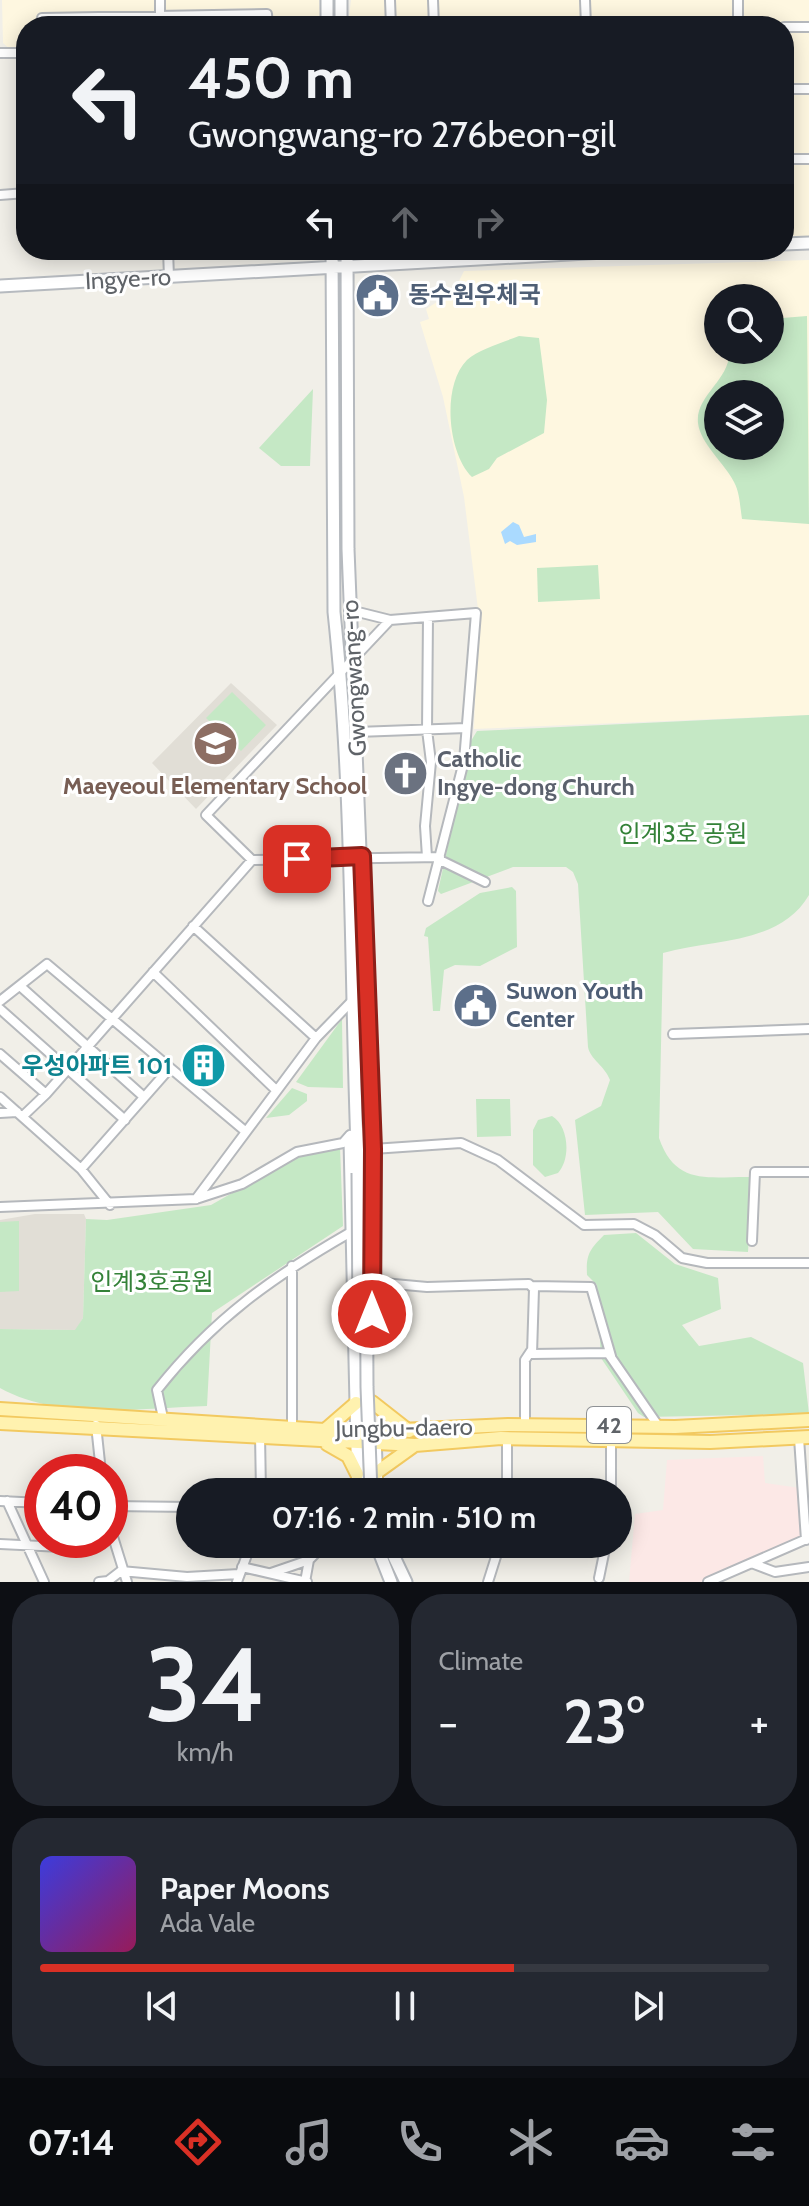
<!DOCTYPE html>
<html lang="en">
<head>
<meta charset="utf-8">
<style>
  :root { --surface:#171b24; --page:#242831; --text:#f1f3f6; --muted:#9ea1a6; --line:#363941; --accent:#d93025 }
  body { margin:0; font-family:Cabin,"Noto Sans KR",sans-serif; background:var(--page); color:var(--text); height:100vh; display:flex; flex-direction:column; font-size:30px; white-space:nowrap }
  * { box-sizing:border-box; margin:0 }
  p { font-size:26px; color:var(--muted) }
  .icon { flex:none; width:44px; height:44px; fill:none; stroke:currentColor; stroke-width:2; stroke-linecap:round; stroke-linejoin:round }
  .map { position:relative; height:1582px; overflow:hidden }
  .drawer { display:flex; flex-direction:column; gap:12px; padding:12px; background:#0d0f14; flex:1 }
  .drawer>* { flex:none }
  .hud { position:absolute; left:16px; top:16px; width:778px; height:244px; border-radius:32px; box-shadow:0 4px 20px #0003; background:#171b24; color:var(--text); overflow:hidden }
  .tools { position:absolute; left:704px; top:284px; display:grid; gap:16px }
  .tools a { display:grid; place-items:center; width:80px; height:80px; border-radius:50%; background:var(--surface); box-shadow:0 4px 20px #0003; font-size:40px }
  .speed { position:absolute; left:24px; top:1454px; display:flex; gap:16px; font-size:40px; font-weight:700; text-align:center }
  .speed>* { display:grid; place-content:center; width:104px; height:104px; border-radius:50%; background:var(--surface); box-shadow:0 4px 20px #0003; line-height:1 }
  .speed .limit { border:12px solid #d22; background:#fff; color:#111 }
  .pin { position:absolute; display:grid; place-items:center; width:68px; height:68px; color:#fff; margin:-34px; border-radius:16px; box-shadow:0 4px 12px #0006 }
  .me { position:absolute; width:88px; margin:-44px; rotate:0deg; stroke-linejoin:round; filter:drop-shadow(0 0 6px #0008) }
  .turn { display:flex; align-items:center; gap:28px; height:168px; padding:0 40px; font-size:36px }
  .turn .icon { width:104px; height:104px; stroke-width:2.5 }
  .turn b { display:block; font-size:56px; line-height:68px }
  .lanes { display:flex; align-items:center; height:76px; padding:0 40px; background:#0003; justify-content:center; gap:40px; direction:ltr }
  .lanes .off { opacity:.35 }
  .big { font-size:60px; font-weight:600; line-height:1.1 }
  .drawer .tile { flex:1; display:flex; flex-direction:column; justify-content:center; gap:12px; min-width:0; padding:0 28px; border-radius:32px; background:var(--page) }
  .drawer .dial { align-items:center; gap:0 }
  .dial b { font-size:104px; line-height:1 }
  .song { display:flex; align-items:center; gap:24px }
  .cover { width:96px; height:96px; border-radius:12px; background:linear-gradient(135deg,hsl(240 70% 55%),hsl(330 70% 35%)) }
  .played { height:8px; border-radius:4px; background:linear-gradient(90deg,var(--accent) 65%,var(--line) 65%) }
  .keys { display:flex; justify-content:space-around; direction:ltr }
  .heat { display:flex; justify-content:space-between; align-items:center; font-size:44px; direction:ltr }
  .drawer .tiles { flex:1; display:grid; gap:12px; grid-template-columns:1fr 1fr }
  .tile:last-child { grid-column:span 2 }
  .trip { position:absolute; left:176px; top:1478px; width:456px; height:80px; border-radius:40px; background:var(--surface); box-shadow:0 4px 20px #0003; font-weight:600; line-height:80px; text-align:center }
  .menu { display:flex; height:128px; justify-content:space-around; align-items:center; background:#090b0e; color:var(--muted) }
  .menu .icon { width:56px; height:56px }
  .menu .active { color:var(--accent) }
  .menu b { font-size:36px; color:var(--text) }
  .map>svg:first-child { display:block }
  .commercial { fill:#fef7e0; fill-rule:evenodd }
  .education { fill:#e1ded6 }
  .medical { fill:#fce8e6 }
  .green { fill:#c5e8c5; fill-rule:evenodd }
  .water { fill:#aadaff }
  .lines { fill:none; stroke-linecap:round; stroke-linejoin:round }
  .street-casing { stroke:#b5b8bc; stroke-width:12 }
  .secondary-casing { stroke:#b6babf; stroke-width:15 }
  .primary-casing { stroke:#f2c960; stroke-width:16 }
  .street { stroke:#fff; stroke-width:8 }
  .secondary { stroke:#fff; stroke-width:11 }
  .primary { stroke:#fff2af; stroke-width:12 }
  .secondary-bridge-casing { stroke:#b6babf; stroke-width:15; stroke-linecap:butt }
  .secondary-bridge { stroke:#fff; stroke-width:11 }
  .route-casing { stroke:#8d1f18; stroke-width:20 }
  .route { stroke:#d93025; stroke-width:14 }
  .labels { text-anchor:middle; stroke-width:6; stroke-linejoin:round; paint-order:stroke }
  .shield { fill:#fff; stroke:#8f9295; stroke-width:2 }
  .shield-label { font-size:22px; font-weight:bold; fill:#5f6368 }
  .street-label { font-size:24px; fill:#5f6368; stroke:#fff }
  .service-label { font-size:24px; font-weight:bold; fill:#4e5e75; stroke:#fff; text-anchor:start }
  .worship-label { font-size:24px; font-weight:bold; fill:#5b616d; stroke:#fff; text-anchor:start }
  .education-label { font-size:24px; font-weight:bold; fill:#785e54; stroke:#fff }
  .park-label { font-size:24px; fill:#348238; stroke:#fff }
  .culture-label { font-size:24px; font-weight:bold; fill:#0d838f; stroke:#fff; text-anchor:end }
</style>
</head>
<body>
<div class="map">
<svg width="809" height="1582" viewBox="0 0 809 1582">
  <rect width="100%" height="100%" fill="#f1efe8"/>
  <path class="commercial" d="M2 0H319L321 26H26V49L11 50 3 43Z
    M351 0H809V236L784 237V26H348Z
    M809 260V715L474 729 478 609 464 497 443 397 420 322 429 319 426 309 454 291 464 271ZM718 298H770V350H718ZM718 394H770V446H718Z"/>
  <path class="education" d="M231 683 277 725 196 809 152 763Z
    M35 1214H84L86 1219 83 1318 76 1330 0 1329V1220Z"/>
  <path class="medical" d="M763 1456 765 1483 800 1488 804 1539 775 1554 704 1582H629L635 1514 663 1510 667 1460Z"/>
  <path class="green" d="M807 316 809 524 742 519C740 507 740 493 734 482 725 464 700 443 698 423 695 395 732 379 729 350H770V319ZM718 394H770V446H718Z
    M519 336 539 338 547 400 544 433 497 458 489 469 472 477C448 454 441 386 467 360 479 349 504 342 519 336Z
    M313 389 310 466H281L259 448Z
    M598 565 600 599 538 602 537 568Z
    M232 692 266 725 241 751 206 718Z
    M809 715V895C780 945 713 939 663 953L659 1138C676 1187 709 1176 753 1177L748 1252 693 1249 658 1212 585 1215 575 1120 601 1106 610 1080C605 1066 590 1059 588 1047L578 884 573 872 566 867H513L441 894 438 891 471 741 477 731Z
    M512 887 516 891 517 947 480 966 455 965 444 970 440 1011H433L428 937 424 936 426 928 480 893Z
    M342 1019 343 1088 308 1087 296 1082Z
    M292 1088 307 1094V1101L289 1115 266 1118Z
    M476 1099H510L511 1136 477 1137Z
    M552 1116C569 1126 571 1159 558 1173L545 1177 533 1165V1130L538 1120Z
    M340 1147 343 1226 212 1313 207 1406C140 1408 60 1421 0 1388V1329L75 1330 83 1318 86 1219 107 1220 211 1205 303 1153Z
    M19 1221V1291L0 1292V1222Z
    M636 1233 675 1264 718 1278 721 1309 682 1325 699 1346 751 1337 803 1363 809 1414 644 1417 638 1413 601 1358 597 1285 587 1275C586 1255 589 1250 604 1235Z"/>
  <path class="water" d="M513 522 519 525 524 537 536 534V542L517 545 510 541 505 544 501 532Z"/>
  <g class="lines">
    <defs>
      <path id="street" d="M160 0V26
        M390 0 391 26
        M433 0 434 26
        M585 0 586 26
        M738 0V26
        M42 26V18L267 14 268 26
        M784 27H809
        M0 53H26
        M784 89H809
        M784 159H809
        M0 195 26 193
        M168 250 169 277
        M350 610 390 620 476 613 464 761 428 901
        M357 732 466 728
        M427 857 425 826 431 762 427 730 428 617
        M252 860 206 815 390 620
        M440 860 485 882
        M193 926 316 1038
        M153 972 276 1090
        M20 986 144 1097
        M0 1001 47 964 245 1131
        M0 1009 125 1120
        M673 1034 809 1029
        M0 1054 46 1094
        M0 1097 81 1169 110 1205
        M0 1113 17 1112
        M24 1115 46 1094 252 860 440 857
        M373 1149 461 1143 498 1160 584 1225 634 1224 655 1235 682 1258 707 1263H809
        M81 1169 170 1068
        M196 1199 316 1038 353 1000
        M0 1207 196 1199 242 1184 297 1152 343 1143 350 1135
        M752 1241 755 1172H809
        M372 1282 427 1287 529 1284 534 1289 532 1354 608 1353 659 1427
        M532 1286 591 1287 611 1356
        M163 1418 157 1390C213 1319 274 1276 351 1232
        M96 1425 101 1472
        M525 1425V1360L531 1351
        M292 1427V1266
        M260 1435 261 1492
        M507 1438V1492
        M799 1438 806 1540
        M611 1441V1492
        M0 1501 42 1503
        M7 1501 44 1582
        M110 1506 190 1507
        M110 1527 127 1582
        M0 1544 82 1548 100 1540
        M754 1564 775 1572 809 1567
        M242 1567 307 1582
        M271 1573 309 1560
        M599 1578 606 1544
        M99 1582 108 1581 121 1571 187 1577 239 1574
        M237 1582 251 1544
        M305 1582 309 1560 325 1544
        M488 1582 500 1544
        M708 1582 809 1538"/>
      <path id="secondary" d="M341 0V26
        M327 26V0
        M784 244 809 243
        M332 250 334 612C354 798 350 986 358 1173
        M347 250 348 549 369 1077 366 1172
        M0 286 640 250
        M350 1140 358 1492
        M372 1297 373 1163
        M375 1435 377 1492
        M376 1544 391 1582
        M388 1544 406 1582"/>
      <path id="primary" d="M372 1402 409 1431
        M0 1409 356 1432 508 1425 675 1427 809 1420
        M0 1423 415 1445 501 1438 710 1442 809 1437
        M326 1429 356 1403
        M327 1444 348 1456 357 1474
        M376 1473 415 1445"/>
    </defs>
    <use href="#street" class="street-casing"/>
    <use href="#secondary" class="secondary-casing"/>
    <use href="#primary" class="primary-casing"/>
    <use href="#street" class="street"/>
    <use href="#secondary" class="secondary"/>
    <use href="#primary" class="primary"/>
    <defs>
      <path id="secondary-bridge" d="M366 1172 367 1387 371 1492
        M358 1173 359 1324"/>
    </defs>
    <use href="#secondary-bridge" class="secondary-bridge-casing"/>
    <use href="#secondary-bridge" class="secondary-bridge"/>
  </g>
  <g class="lines">
    <defs>
      <path id="route" d="M297 859 362 856 373 1149 372 1314"/>
    </defs>
    <use href="#route" class="route-casing"/>
    <use href="#route" class="route"/>
  </g>
  <defs>
    <symbol id="civic-disc" viewBox="-11 -11 22 22"><circle r="9.5" fill="#5c6f8a" stroke="#fff"/><path d="M-.6-6.5H3V-4.5H.6V-3L4-1V1h2V6H-6V1h2V-1L-.6-3ZM-1.2 2.5V6h2.4V2.5Z" fill="#fff"/></symbol>
    <symbol id="school-disc" viewBox="-11 -11 22 22"><circle r="9.5" fill="#8d6e63" stroke="#fff"/><path d="M0-5L7-2L0 1L-7-2ZM-4 1L0 2.5L4 1V4Q0 6-4 4Z" fill="#fff"/></symbol>
    <symbol id="church-disc" viewBox="-11 -11 22 22"><circle r="9.5" fill="#6b7280" stroke="#fff"/><path d="M-1.2-6h2.4v3.5h3.3v2.4h-3.3V6h-2.4V-.1h-3.3v-2.4h3.3Z" fill="#fff"/></symbol>
    <symbol id="building-disc" viewBox="-11 -11 22 22"><circle r="9.5" fill="#0f9aa8" stroke="#fff"/><path d="M-4-6H4V6H1V3H-1V6H-4ZM-2.5-4.3h1.7v1.8h-1.7ZM.8-4.3h1.7v1.8H.8ZM-2.5-1h1.7V.8h-1.7ZM.8-1h1.7V.8H.8Z" fill="#fff"/></symbol>
  </defs>
  <g fill-rule="evenodd">
    <use href="#civic-disc" x="352" y="270" width="51" height="51"/>
    <use href="#school-disc" x="190" y="718" width="51" height="51"/>
    <use href="#church-disc" x="380" y="748" width="51" height="51"/>
    <use href="#civic-disc" x="450" y="980" width="51" height="51"/>
    <use href="#building-disc" x="178" y="1040" width="51" height="51"/>
  </g>
  <g class="labels">
    <rect class="shield" x="587" y="1407" width="44" height="36" rx="6"/>
    <g class="shield-label">
      <text x="609" y="1433">42</text>
    </g>
    <g class="street-label">
      <text transform="translate(128 279) rotate(-3)" y="8">Ingye-ro</text>
      <text transform="translate(354 678) rotate(-93)" y="8">Gwongwang-ro</text>
      <text transform="translate(404 1428) rotate(-1)" y="8">Jungbu-daero</text>
    </g>
    <g class="service-label">
      <text x="408" y="303">동수원우체국</text>
      <text x="506" y="999">Suwon Youth<tspan x="506" dy="28">Center</tspan></text>
    </g>
    <g class="worship-label">
      <text x="437" y="767">Catholic<tspan x="437" dy="28">Ingye-dong Church</tspan></text>
    </g>
    <g class="education-label">
      <text x="215" y="794">Maeyeoul Elementary School</text>
    </g>
    <g class="park-label">
      <text x="683" y="842">인계3호 공원</text>
      <text x="152" y="1290">인계3호공원</text>
    </g>
    <g class="culture-label">
      <text x="172" y="1074">우성아파트 101</text>
    </g>
  </g>
</svg>
<div class="tools">
<a><svg class="icon" aria-label="search" viewBox="0 0 24 24"><circle cx="10" cy="10" r="6"/><path d="M15 15l6 6"/></svg></a>
<a><svg class="icon" aria-label="layers" viewBox="0 0 24 24"><path d="M12 4l9 5-9 5-9-5zM3 14l9 5 9-5"/></svg></a>
</div>
<div class="speed"><div class="limit">40</div></div>
<div class="pin" style="left:297px;top:859px;background:#d93025"><svg class="icon" aria-label="arrive" viewBox="0 0 24 24"><path d="M6 21V4h12l-3 4 3 4H6"/></svg></div>
<svg class="me" style="left:372px;top:1314px" viewBox="-20 -20 40 40"><circle r="17" fill="#d93025" stroke="#fff" stroke-width="3"/><path d="M0-11L8 9 0 5-8 9z" fill="#fff"/></svg>
<div class="trip">07:16 · 2 min · 510 m</div>
<div class="hud">
<div class="turn"><svg class="icon" aria-label="left" viewBox="0 0 24 24"><path d="M17 20v-9H6M10 6l-5 5 5 5"/></svg><div><b>450 m</b>Gwongwang-ro 276beon-gil</div></div>
<div class="lanes"><svg class="icon" aria-label="left" viewBox="0 0 24 24"><path d="M17 20v-9H6M10 6l-5 5 5 5"/></svg><svg class="icon off" aria-label="ahead" viewBox="0 0 24 24"><path d="M12 20V5M6 11l6-6 6 6"/></svg><svg class="icon off" aria-label="right" viewBox="0 0 24 24"><path d="M7 20v-9h11M14 6l5 5-5 5"/></svg></div>
</div>
</div>
<section class="drawer">
<div class="tiles">
<div class="tile dial"><b>34</b><p>km/h</p></div>
<div class="tile"><p>Climate</p>
<div class="heat"><a>−</a><b class="big">23°</b><a>+</a></div>
</div>
<div class="tile">
<div class="song"><i class="cover"></i><div><b>Paper Moons</b><p>Ada Vale</p></div></div>
<div class="played"></div>
<div class="keys"><svg class="icon" aria-label="previous" viewBox="0 0 24 24"><path d="M18 5L8 12l10 7zM5 5v14"/></svg><svg class="icon" aria-label="pause" viewBox="0 0 24 24"><path d="M8 5v14M16 5v14"/></svg><svg class="icon" aria-label="next" viewBox="0 0 24 24"><path d="M6 5l10 7-10 7zM19 5v14"/></svg></div>
</div>
</div>
</section>
<nav class="menu">
<b>07:14</b>
<svg class="icon active" aria-label="directions" viewBox="0 0 24 24"><path d="M12 3l9 9-9 9-9-9zM9 14v-3h6M13 9l2 2-2 2"/></svg>
<svg class="icon" aria-label="music" viewBox="0 0 24 24"><path d="M9 18V5l10-2v13"/><circle cx="6" cy="18" r="3"/><circle cx="16" cy="16" r="3"/></svg>
<svg class="icon" aria-label="phone" viewBox="0 0 24 24"><path d="M5 4h4l2 5-3 2q2 4 5 5l2-3 5 2v4C11 20 4 13 5 4z"/></svg>
<svg class="icon" aria-label="climate" viewBox="0 0 24 24"><path d="M12 3v18M4 7l16 10M4 17L20 7"/></svg>
<svg class="icon" aria-label="car" viewBox="0 0 24 24"><path d="M5 17H2v-5l4-1 3-4h7l3 4 3 1v5h-3M9 17h6M6 11h13"/><circle cx="7" cy="17" r="2"/><circle cx="17" cy="17" r="2"/></svg>
<svg class="icon" aria-label="filters" viewBox="0 0 24 24"><path d="M4 7h16M4 17h16"/><circle cx="9" cy="7" r="2"/><circle cx="15" cy="17" r="2"/></svg>
</nav>
</body>
</html>
